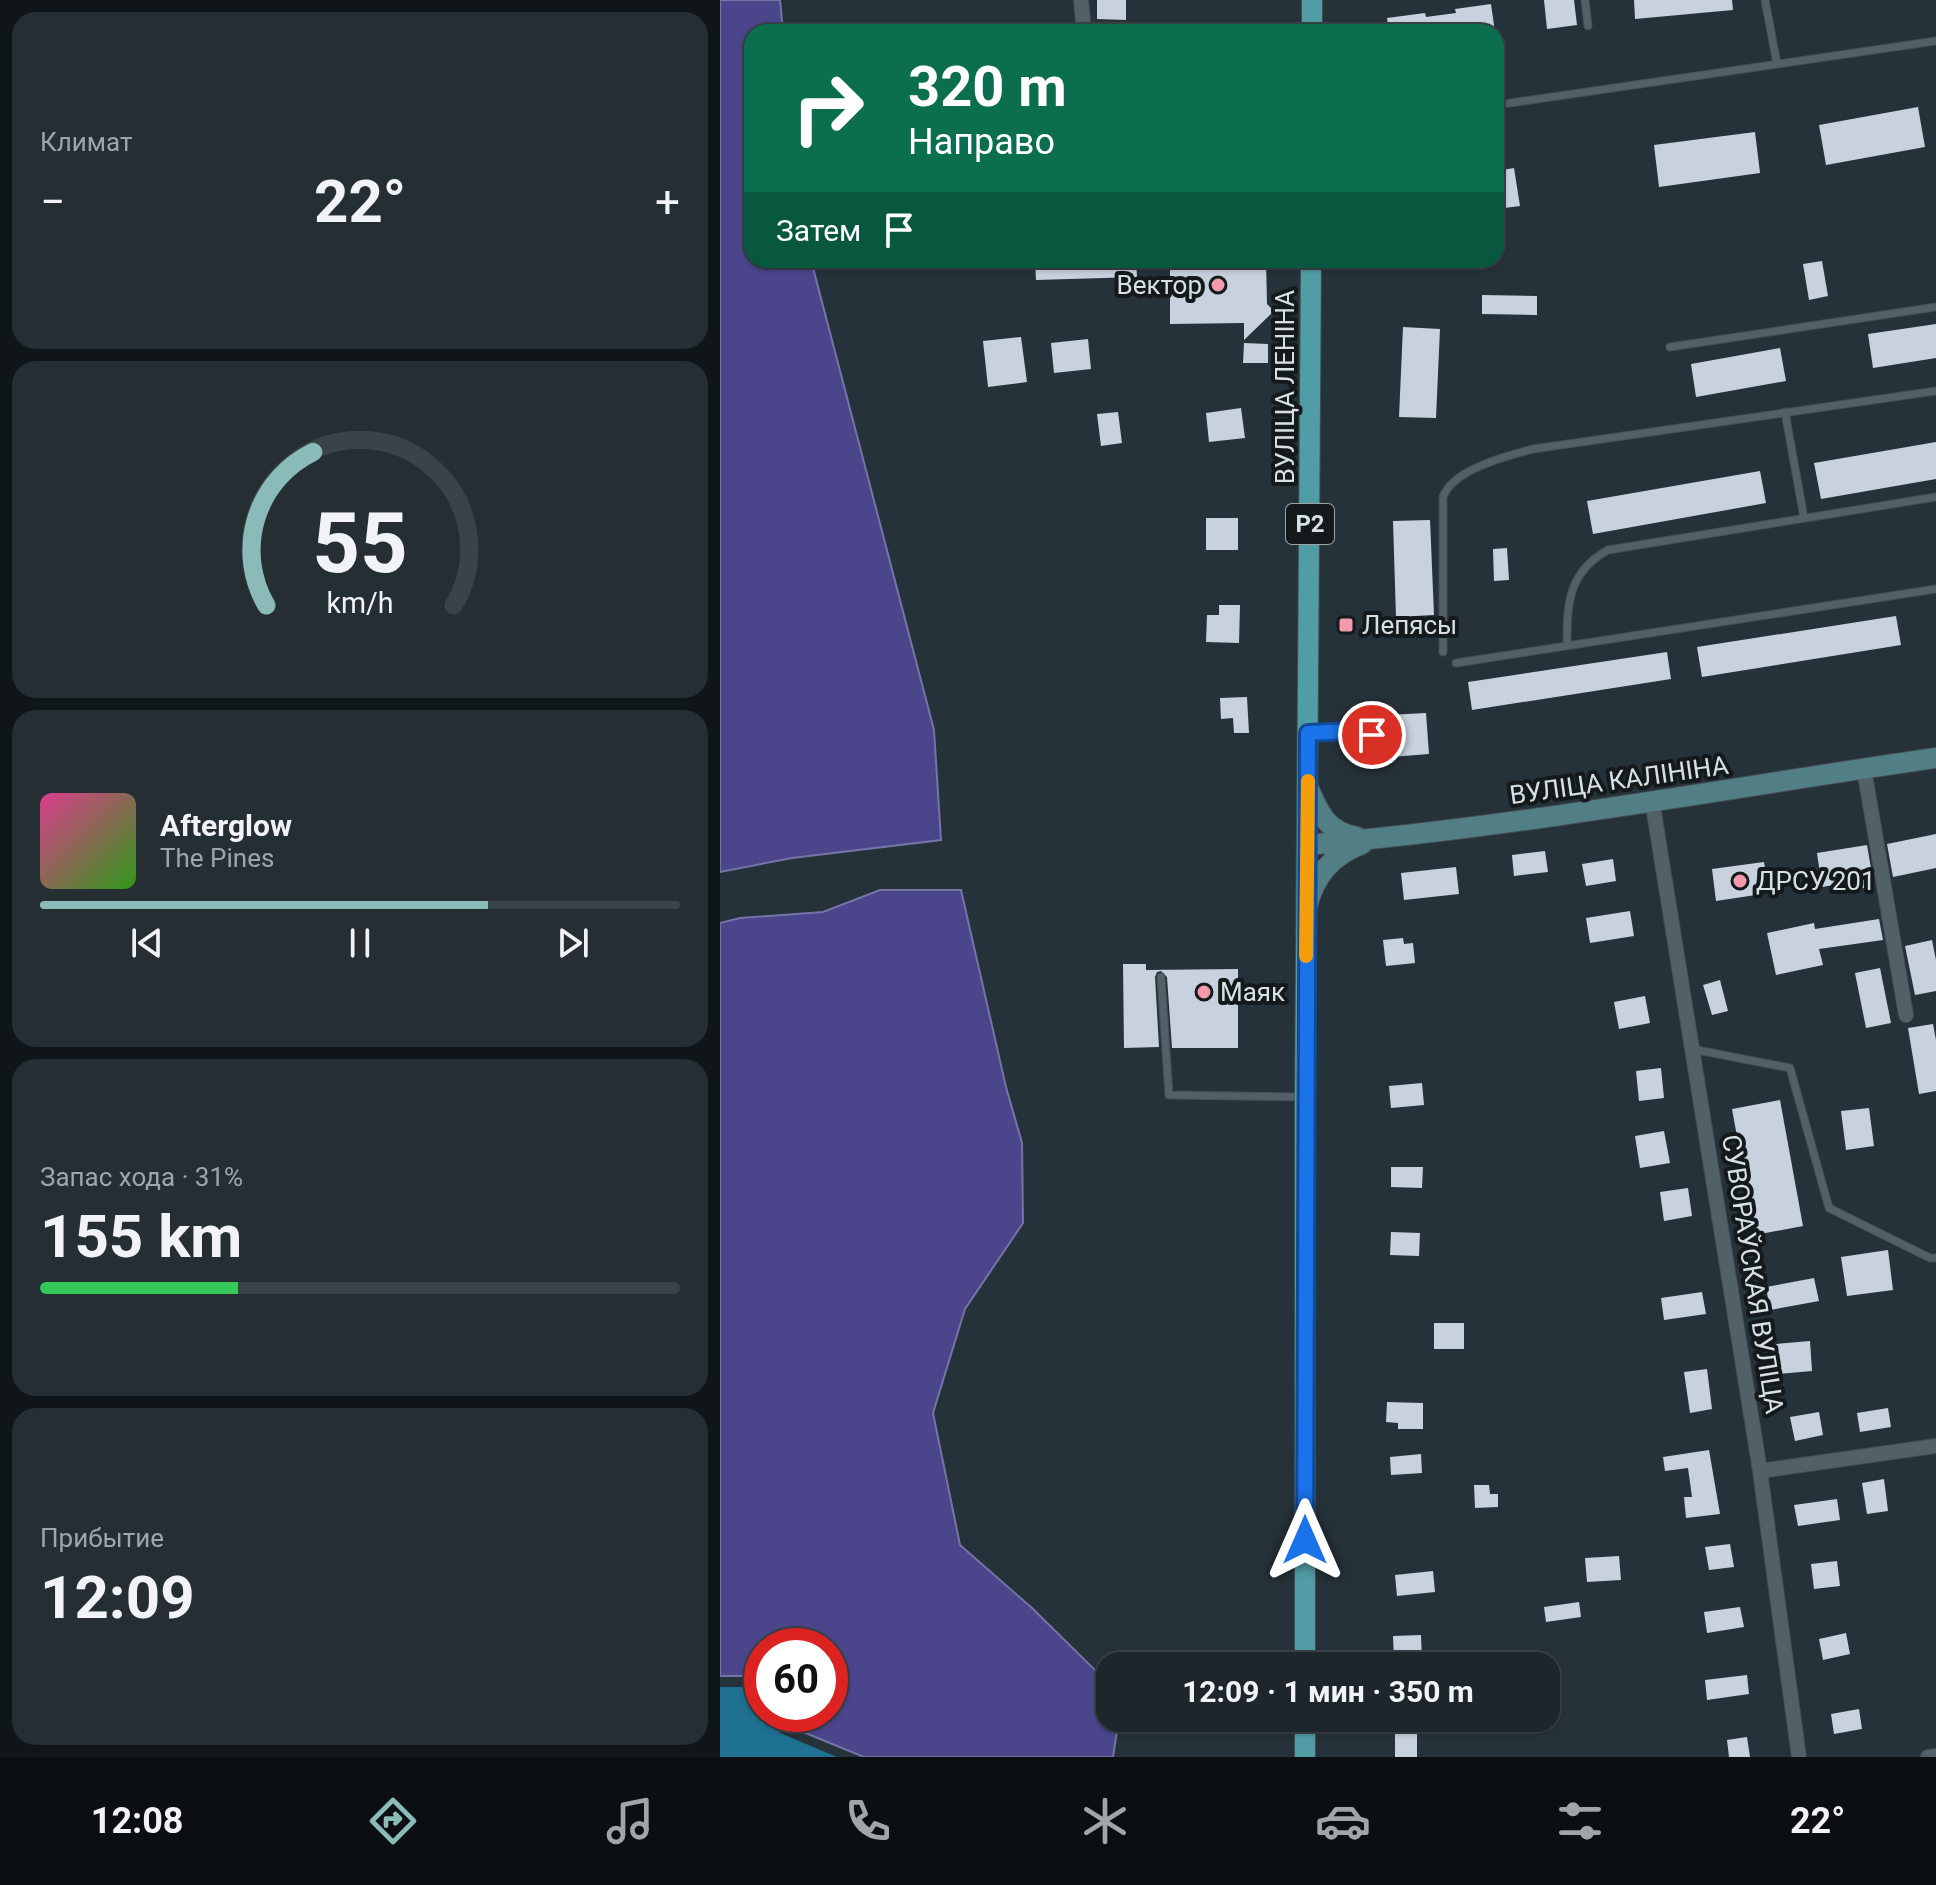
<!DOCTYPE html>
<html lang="ru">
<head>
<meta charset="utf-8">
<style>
  :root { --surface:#1c262b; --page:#252e33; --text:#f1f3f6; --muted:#a0a5a9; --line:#3a4347; --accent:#8bbbb9 }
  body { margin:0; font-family:Roboto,sans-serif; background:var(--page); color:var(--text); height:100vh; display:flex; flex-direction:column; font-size:30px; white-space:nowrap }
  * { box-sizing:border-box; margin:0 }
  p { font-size:26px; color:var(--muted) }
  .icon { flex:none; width:44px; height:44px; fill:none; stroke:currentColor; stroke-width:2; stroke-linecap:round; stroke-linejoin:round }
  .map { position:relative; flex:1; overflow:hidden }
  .details { display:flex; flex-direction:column; gap:12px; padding:12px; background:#0f1518; width:720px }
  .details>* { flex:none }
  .top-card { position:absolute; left:24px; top:24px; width:760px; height:244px; border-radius:24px; box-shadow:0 2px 6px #0004,0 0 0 2px var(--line); background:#0b6e4f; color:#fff; overflow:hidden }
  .speed { position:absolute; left:24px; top:1628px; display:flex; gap:16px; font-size:40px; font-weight:700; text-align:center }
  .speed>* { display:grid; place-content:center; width:104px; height:104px; border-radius:50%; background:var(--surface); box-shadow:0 2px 6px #0004,0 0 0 2px var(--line); line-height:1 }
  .speed .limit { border:12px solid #d22; background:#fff; color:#111 }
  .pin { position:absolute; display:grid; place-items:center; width:68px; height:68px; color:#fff; margin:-34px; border:4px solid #fff; border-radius:50%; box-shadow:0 2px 8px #0007 }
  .me { position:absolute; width:88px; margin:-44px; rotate:0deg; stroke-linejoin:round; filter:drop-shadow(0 0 6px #0008) }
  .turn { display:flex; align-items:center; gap:28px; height:168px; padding:0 32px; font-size:36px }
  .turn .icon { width:104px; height:104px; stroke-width:2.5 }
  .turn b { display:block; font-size:56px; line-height:68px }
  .then { display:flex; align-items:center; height:76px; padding:0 32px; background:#0003; gap:16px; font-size:30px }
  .big { font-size:60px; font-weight:700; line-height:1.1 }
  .details .tile { flex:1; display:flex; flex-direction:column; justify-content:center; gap:12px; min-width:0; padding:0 28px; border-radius:24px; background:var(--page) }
  .details .dial { align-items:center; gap:0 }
  .dial svg { height:208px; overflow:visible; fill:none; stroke:var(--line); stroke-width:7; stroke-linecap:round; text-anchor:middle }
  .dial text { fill:var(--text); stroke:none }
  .song { display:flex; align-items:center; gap:24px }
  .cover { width:96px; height:96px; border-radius:12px; background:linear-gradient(135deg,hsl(330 70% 55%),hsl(110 70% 35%)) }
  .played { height:8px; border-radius:4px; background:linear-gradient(90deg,var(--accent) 70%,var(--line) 70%) }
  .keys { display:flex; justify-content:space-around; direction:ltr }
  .heat { display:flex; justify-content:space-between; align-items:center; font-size:44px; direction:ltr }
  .charge { height:12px; border-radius:6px; background:linear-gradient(90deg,#34c759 31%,var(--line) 0) }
  .trip { position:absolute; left:376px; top:1652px; width:464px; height:80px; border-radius:24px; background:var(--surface); box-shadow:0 2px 6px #0004,0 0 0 2px var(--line); font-weight:700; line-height:80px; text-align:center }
  .tabs { display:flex; height:128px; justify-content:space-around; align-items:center; background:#0b0f11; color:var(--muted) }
  .tabs .icon { width:56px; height:56px }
  .tabs .active { color:var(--accent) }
  .tabs b { font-size:36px; color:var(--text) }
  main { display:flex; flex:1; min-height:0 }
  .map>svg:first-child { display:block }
  .forest { fill:#1e7191 }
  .water { fill:#4b458c; stroke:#7574a6; stroke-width:2 }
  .building { fill:#c8d2df }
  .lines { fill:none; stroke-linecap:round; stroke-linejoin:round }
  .lane-casing { stroke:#434d53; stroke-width:9 }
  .street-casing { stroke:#434d53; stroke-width:16 }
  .secondary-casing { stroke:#434d53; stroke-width:22 }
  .primary-casing { stroke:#434d53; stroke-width:22 }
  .lane { stroke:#526067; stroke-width:7 }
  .street { stroke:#526067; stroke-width:14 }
  .secondary { stroke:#527f86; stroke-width:20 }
  .primary { stroke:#519da5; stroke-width:20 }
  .route-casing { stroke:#114b97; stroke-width:20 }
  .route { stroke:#1a73e8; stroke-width:14 }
  .slow { stroke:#f59e0b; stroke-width:14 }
  .poi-dot { fill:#f39aac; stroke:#14191c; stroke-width:3 }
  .labels { text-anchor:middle; stroke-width:8; stroke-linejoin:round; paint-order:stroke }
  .shield { fill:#14191c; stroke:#9da4a8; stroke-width:2 }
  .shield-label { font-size:24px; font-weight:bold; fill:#d8e0e4 }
  .poi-label { font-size:26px; fill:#d8e0e4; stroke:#14191c; text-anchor:start }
  .street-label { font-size:26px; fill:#d8e0e4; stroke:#14191c }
</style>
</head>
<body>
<main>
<section class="details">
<div class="tile"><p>Климат</p>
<div class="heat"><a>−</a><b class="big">22°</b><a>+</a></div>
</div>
<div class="tile dial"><svg viewBox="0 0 100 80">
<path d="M14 69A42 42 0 1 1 86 69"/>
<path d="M14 69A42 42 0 0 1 32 10" stroke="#8bbbb9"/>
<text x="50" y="56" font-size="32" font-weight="700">55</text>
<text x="50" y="72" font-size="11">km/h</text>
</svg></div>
<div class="tile">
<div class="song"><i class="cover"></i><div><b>Afterglow</b><p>The Pines</p></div></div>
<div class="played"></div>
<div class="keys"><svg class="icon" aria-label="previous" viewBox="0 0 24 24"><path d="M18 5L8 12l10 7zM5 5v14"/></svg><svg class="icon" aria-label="pause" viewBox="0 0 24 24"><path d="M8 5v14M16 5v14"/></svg><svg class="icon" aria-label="next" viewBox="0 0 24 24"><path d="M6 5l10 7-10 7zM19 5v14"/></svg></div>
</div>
<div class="tile"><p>Запас хода · 31%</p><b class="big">155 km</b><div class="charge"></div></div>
<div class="tile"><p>Прибытие</p><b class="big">12:09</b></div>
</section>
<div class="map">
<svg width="1216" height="1757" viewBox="0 0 1216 1757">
  <rect width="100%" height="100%" fill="#263239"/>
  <path class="forest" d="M0 1687H33L42 1703V1714H49L60 1733 117 1757H0Z"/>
  <path class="water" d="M0 0H60L63 32H32V260H91L214 730 221 840 72 858 0 872Z
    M160 890H241L286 1087 302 1143 303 1223 245 1309 213 1413 240 1545 312 1608 375 1670 390 1696V1718H399L393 1757H144L68 1726 60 1714H110V1646H42V1685L37 1676H0V923L20 918 103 912Z"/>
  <path class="building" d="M377 0H406V20L377 19Z
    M824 0H854L857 25 827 29Z
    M914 0H1012L1013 10 915 19Z
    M771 4 775 32H669L667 18 705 13 706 17 736 13 735 9Z
    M1198 107 1205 147 1106 165 1099 125Z
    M1035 132 1040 173 939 187 934 145Z
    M794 168 800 206 776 209V171Z
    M315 260H416L417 277 316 280Z
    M450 260H546L547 304 554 311 524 340V323L450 324Z
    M1102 261 1108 296 1089 300 1083 264Z
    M762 295 817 296V315L762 314Z
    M1216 324V358L1153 368 1148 334Z
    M683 327 720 329 716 418 679 417Z
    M301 337 307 382 268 387 263 341Z
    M368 339 371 369 334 373 331 343Z
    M524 343 548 344V363H523Z
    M1060 348 1066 381 976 397 971 364Z
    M521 408 525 438 489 442 486 413Z
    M398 412 402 443 381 446 377 414Z
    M1216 442V479L1101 499 1094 463Z
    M1040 471 1046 503 873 534 867 501Z
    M486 518H518V550H486Z
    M710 520 714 615 676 617 673 521Z
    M787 548 789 580 774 581 773 549Z
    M499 605H520L519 643 486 642 487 615H499Z
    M1176 616 1181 645 982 677 977 647Z
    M947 652 951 679 752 710 748 682Z
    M527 697 529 733H514L513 718 501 719 500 698Z
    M706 713 709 754 671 757 668 715Z
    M1216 834V868L1173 877 1167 844Z
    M1147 845 1154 886 1133 890 1132 882 1102 887 1097 853Z
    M825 851 828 872 794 876 792 855Z
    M893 859 896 881 866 886 862 864Z
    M1044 862 1049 893 996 901 992 869Z
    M736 867 739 894 684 900 681 873Z
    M910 911 914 936 870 943 866 918Z
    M1159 919 1163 940 1099 949 1103 965 1056 975 1047 933 1094 923 1095 929Z
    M683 938 684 944 693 943 695 963 666 966 663 940Z
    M1212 940 1216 960V991L1195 995 1185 946Z
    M403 964H426V970L518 969V1048H452L447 977 441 971 437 972 435 977 439 1047 404 1048Z
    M1160 968 1171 1023 1146 1028 1135 973Z
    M1000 980 1008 1011 992 1015 983 985Z
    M925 996 930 1023 899 1029 894 1002Z
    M1213 1024 1216 1040V1091L1199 1094 1188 1028Z
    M941 1068 944 1098 919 1101 916 1071Z
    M702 1083 704 1105 671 1108 669 1086Z
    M1060 1100 1083 1226 1035 1235 1012 1109Z
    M1149 1108 1154 1146 1126 1150 1121 1111Z
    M944 1131 950 1163 920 1168 915 1136Z
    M671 1167H703L702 1188 671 1187Z
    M968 1188 972 1216 944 1221 940 1192Z
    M671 1232 700 1233 699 1256 670 1255Z
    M1168 1250 1173 1290 1127 1296 1121 1257Z
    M1094 1278 1099 1301 1050 1310 1046 1287Z
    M982 1292 986 1314 944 1320 941 1298Z
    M714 1323H744V1349H714Z
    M1090 1341 1092 1371 1048 1375 1045 1345Z
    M987 1369 992 1409 970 1413 964 1372Z
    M667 1402 703 1403V1429H678V1423L666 1422Z
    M1168 1408 1171 1427 1140 1432 1137 1413Z
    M1099 1412 1103 1435 1075 1441 1070 1417Z
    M989 1450 1000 1514 966 1518 964 1497H972L968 1468 945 1471 943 1457Z
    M701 1454 702 1473 671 1475 670 1457Z
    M1164 1479 1168 1511 1147 1514 1142 1483Z
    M754 1485H769L770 1494H778V1507L755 1508Z
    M1117 1499 1120 1520 1078 1526 1074 1505Z
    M1010 1544 1014 1567 989 1570 985 1547Z
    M899 1556 901 1580 867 1582 865 1558Z
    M1117 1561 1120 1586 1094 1589 1091 1564Z
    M713 1571 715 1592 677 1596 675 1575Z
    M859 1602 861 1617 826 1622 824 1607Z
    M1020 1607 1024 1627 987 1633 984 1612Z
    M1126 1633 1130 1654 1103 1660 1099 1639Z
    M701 1635 702 1660 674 1661 673 1636Z
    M1027 1675 1029 1694 987 1700 985 1680Z
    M1139 1709 1142 1729 1114 1734 1111 1714Z
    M675 1724H697V1757H675Z
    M1027 1737 1030 1757H1009L1007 1740Z"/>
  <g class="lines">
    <defs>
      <path id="lane" d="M865 0 868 26
        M1045 0 1057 64
        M776 105 1216 41
        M950 347 1216 307
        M1065 412 1084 518
        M847 645C847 604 848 572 888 550L1216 497
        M723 652V497C733 469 787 456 813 449L1216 391
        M736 663 1216 589
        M590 733 652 730V745
        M441 977 449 1095 583 1097
        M972 1049 1070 1068 1109 1208 1210 1258H1216"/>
      <path id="street" d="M361 0 364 32
        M1144 769 1186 1015
        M932 800 1040 1471 1079 1757
        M1040 1471 1216 1446
        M1208 1757 1216 1756"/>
      <path id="secondary" d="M588 787C599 813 607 832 637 837
        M587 845C798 827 1007 788 1216 758
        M587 907C594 876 612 855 642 844"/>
      <path id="primary" d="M592 32V0
        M585 1666V1097L591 260
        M585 1757V1718"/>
    </defs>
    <use href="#lane" class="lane-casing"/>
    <use href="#street" class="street-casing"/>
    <use href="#secondary" class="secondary-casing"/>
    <use href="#primary" class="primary-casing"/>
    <use href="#lane" class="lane"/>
    <use href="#street" class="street"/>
    <use href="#secondary" class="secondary"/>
    <use href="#primary" class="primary"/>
  </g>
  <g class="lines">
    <defs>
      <path id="route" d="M585 1540 588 733 652 730V735"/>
    </defs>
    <use href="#route" class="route-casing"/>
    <use href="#route" class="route"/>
    <path class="slow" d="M586 956 588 781"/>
  </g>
  <g class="poi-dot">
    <circle cx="498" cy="285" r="8"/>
    <rect x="618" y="617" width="16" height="16" rx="4"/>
    <circle cx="1020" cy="881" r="8"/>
    <circle cx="484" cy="992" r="8"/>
  </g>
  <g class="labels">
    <rect class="shield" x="566" y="504" width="48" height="40" rx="6"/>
    <g class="shield-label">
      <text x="590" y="532">Р2</text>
    </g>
    <g class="poi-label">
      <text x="482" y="294" text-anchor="end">Вектор</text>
      <text x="642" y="634">Лепясы</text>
      <text x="1036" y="890">ДРСУ 201</text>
      <text x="500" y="1001">Маяк</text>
    </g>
    <g class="street-label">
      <text transform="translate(565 387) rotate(-90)" y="9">ВУЛІЦА ЛЕНІНА</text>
      <text transform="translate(899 780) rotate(-8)" y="9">ВУЛІЦА КАЛІНІНА</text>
      <text transform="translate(1033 1274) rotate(81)" y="9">СУВОРАЎСКАЯ ВУЛІЦА</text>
    </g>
  </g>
</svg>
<div class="speed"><div class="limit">60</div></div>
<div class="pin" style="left:652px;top:735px;background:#d93025"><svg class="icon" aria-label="arrive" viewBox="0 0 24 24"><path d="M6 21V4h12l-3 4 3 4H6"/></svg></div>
<svg class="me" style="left:585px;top:1540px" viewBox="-20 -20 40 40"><path d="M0-17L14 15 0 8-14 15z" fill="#1a73e8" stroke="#fff" stroke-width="4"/></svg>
<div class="trip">12:09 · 1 мин · 350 m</div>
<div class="top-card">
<div class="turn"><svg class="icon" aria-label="right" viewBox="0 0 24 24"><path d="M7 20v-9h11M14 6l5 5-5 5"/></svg><div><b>320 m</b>Направо</div></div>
<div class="then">Затем<svg class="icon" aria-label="arrive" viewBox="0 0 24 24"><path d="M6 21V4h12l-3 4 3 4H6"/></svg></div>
</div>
</div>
</main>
<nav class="tabs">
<b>12:08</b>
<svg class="icon active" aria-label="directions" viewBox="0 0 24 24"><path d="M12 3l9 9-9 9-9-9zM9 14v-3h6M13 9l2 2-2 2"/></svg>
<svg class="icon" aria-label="music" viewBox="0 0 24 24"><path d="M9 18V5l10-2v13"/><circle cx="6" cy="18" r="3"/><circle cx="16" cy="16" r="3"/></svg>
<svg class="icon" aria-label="phone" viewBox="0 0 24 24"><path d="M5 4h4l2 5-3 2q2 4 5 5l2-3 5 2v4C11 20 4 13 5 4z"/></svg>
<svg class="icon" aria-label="climate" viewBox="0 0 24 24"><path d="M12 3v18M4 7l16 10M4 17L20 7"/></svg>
<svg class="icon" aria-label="car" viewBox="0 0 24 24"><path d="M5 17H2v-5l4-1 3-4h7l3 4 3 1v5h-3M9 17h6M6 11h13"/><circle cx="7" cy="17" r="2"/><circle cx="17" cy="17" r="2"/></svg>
<svg class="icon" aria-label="filters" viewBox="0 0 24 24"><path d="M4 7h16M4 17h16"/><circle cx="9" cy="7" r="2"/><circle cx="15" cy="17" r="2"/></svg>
<b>22°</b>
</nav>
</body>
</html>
